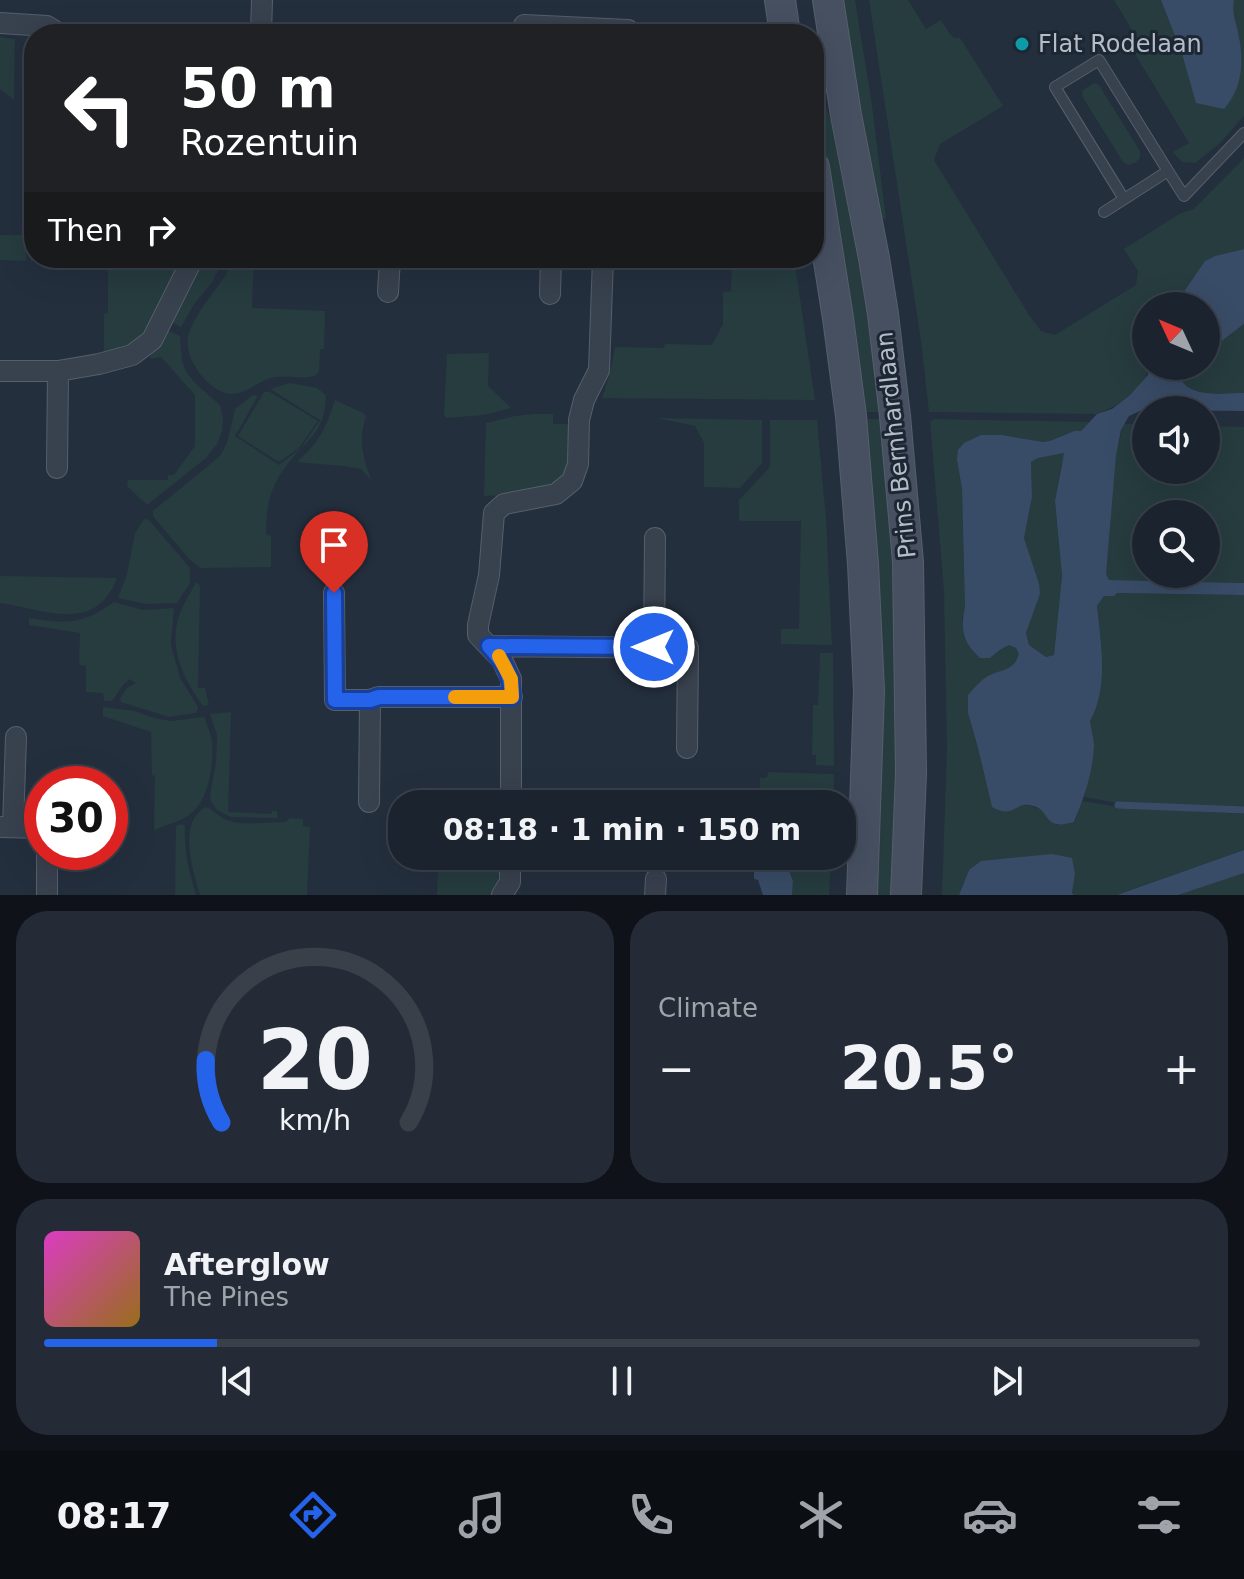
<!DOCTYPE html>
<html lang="en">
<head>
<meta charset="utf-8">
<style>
  :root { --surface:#1b232e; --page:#242b36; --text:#f1f3f6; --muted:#a0a4aa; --line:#39404a; --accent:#2563eb }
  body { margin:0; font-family:"DejaVu Sans",sans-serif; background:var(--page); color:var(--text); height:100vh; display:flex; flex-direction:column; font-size:30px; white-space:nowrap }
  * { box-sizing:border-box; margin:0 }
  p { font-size:26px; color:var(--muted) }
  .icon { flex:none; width:44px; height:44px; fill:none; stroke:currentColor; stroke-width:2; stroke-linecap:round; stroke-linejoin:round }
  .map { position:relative; height:895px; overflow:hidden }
  .details { display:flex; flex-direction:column; gap:16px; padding:16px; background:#0f1319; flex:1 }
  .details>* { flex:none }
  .guide { position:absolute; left:24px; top:24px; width:800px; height:244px; border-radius:32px; box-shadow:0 8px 32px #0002,0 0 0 2px var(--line); background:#202124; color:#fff; overflow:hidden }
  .needle { width:52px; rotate:314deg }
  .fabs { position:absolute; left:1132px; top:292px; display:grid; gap:16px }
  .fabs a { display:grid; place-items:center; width:88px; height:88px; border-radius:50%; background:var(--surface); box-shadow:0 8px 32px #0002,0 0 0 2px var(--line); font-size:40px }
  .speed { position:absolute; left:24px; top:766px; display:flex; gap:16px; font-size:40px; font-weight:700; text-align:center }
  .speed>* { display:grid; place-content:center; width:104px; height:104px; border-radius:50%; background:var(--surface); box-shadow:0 8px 32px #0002,0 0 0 2px var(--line); line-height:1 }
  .speed .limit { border:12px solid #d22; background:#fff; color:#111 }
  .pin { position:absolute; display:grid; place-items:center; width:68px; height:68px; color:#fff; margin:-82px -34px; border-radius:50% 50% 50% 0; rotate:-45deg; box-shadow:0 0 8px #0007 }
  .pin .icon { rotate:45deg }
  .me { position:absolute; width:88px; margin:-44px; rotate:270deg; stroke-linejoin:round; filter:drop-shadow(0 0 6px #0008) }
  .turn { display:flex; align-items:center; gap:28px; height:168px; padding:0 24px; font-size:36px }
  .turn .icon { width:104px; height:104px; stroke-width:2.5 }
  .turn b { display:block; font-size:56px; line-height:68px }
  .then { display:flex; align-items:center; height:76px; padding:0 24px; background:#0003; gap:16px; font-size:30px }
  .big { font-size:60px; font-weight:700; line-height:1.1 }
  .details .card { flex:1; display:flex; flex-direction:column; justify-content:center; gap:12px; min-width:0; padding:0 28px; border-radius:32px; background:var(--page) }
  .details .dial { align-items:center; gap:0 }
  .dial svg { height:208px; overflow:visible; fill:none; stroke:var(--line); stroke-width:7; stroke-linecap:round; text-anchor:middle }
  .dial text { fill:var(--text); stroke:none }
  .song { display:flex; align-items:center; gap:24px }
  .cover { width:96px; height:96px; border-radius:12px; background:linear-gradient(135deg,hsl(310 70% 55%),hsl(40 70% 35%)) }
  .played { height:8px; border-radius:4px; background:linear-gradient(90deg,var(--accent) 15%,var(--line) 15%) }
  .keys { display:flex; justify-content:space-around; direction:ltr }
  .heat { display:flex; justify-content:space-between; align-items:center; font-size:44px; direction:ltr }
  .details .tiles { flex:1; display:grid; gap:16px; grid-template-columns:1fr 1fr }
  .card:last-child { grid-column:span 2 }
  .trip { position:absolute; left:388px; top:790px; width:468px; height:80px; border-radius:32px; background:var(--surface); box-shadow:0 8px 32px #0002,0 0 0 2px var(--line); font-weight:700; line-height:80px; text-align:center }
  .dock { display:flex; height:128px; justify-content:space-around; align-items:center; background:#0b0e12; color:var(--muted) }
  .dock .icon { width:56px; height:56px }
  .dock .active { color:var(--accent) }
  .dock b { font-size:36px; color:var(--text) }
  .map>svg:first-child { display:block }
  .green { fill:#263c3f; fill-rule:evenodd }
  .water { fill:#394c67; fill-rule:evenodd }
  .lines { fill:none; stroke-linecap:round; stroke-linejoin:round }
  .stream { stroke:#394c67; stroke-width:7 }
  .service-casing { stroke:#565f6c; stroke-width:12 }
  .minor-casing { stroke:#565f6c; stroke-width:22 }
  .secondary-casing { stroke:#565f6c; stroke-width:32 }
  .service { stroke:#38414e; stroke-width:10 }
  .minor { stroke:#38414e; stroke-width:20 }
  .secondary { stroke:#465061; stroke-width:30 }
  .route-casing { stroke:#184099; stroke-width:20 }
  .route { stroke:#2563eb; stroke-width:14 }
  .slow { stroke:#f59e0b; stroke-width:14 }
  .culture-dot { fill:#0f9aa8; stroke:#1d2633; stroke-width:3 }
  .labels { text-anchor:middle; stroke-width:6; stroke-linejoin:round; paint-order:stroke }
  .poi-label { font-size:24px; fill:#b4bcc9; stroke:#1d2633; text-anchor:start }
  .street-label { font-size:24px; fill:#b4bcc9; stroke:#1d2633 }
</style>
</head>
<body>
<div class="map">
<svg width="1244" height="895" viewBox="0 0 1244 895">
  <rect width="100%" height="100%" fill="#242f3e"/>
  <path class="green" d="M839 0H855L871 98 886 219 881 218Z
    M869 0H908L926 29 941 20 950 34 954 38H960L1003 106 940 144 934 160 1029 315 1041 331 1055 335 1136 285 1138 271 1124 249 1179 214 1194 209 1244 158V249L1215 256 1205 261 1174 306H1146V366H1149C1147 388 1116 407 1097 414L929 412 921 341Z
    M1114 0H1161L1183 57 1240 40 1232 10 1234 0H1244V116L1220 143 1195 163 1182 162 1173 152 1189 143 1127 41 1135 35Z
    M0 37 15 39 14 100 0 89Z
    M814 58 817 80 840 149 847 180 870 325 881 412H864L855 326 830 185 814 107Z
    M1094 83 1099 85 1140 151V158L1135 163 1128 165 1123 162 1082 96 1083 90Z
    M0 235H27L26 261 0 260Z
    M31 235H34V258H182L139 343 104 355V314L108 313V262L31 261Z
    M202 258H225L212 282 194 304 181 327 172 322Z
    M235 258H254L252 308 325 311 324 349H320L319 372 315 376C301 379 285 375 271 378 258 381 245 395 230 394 207 391 181 355 189 333 199 305 223 285 235 258Z
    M732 258H794L815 400 602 398 610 373 615 347 664 348 665 344 712 345 723 324V292L731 291Z
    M1244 324V393C1224 393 1186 399 1179 374L1189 366H1206V353Z
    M167 330 180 336 182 361 187 373 196 384 220 405 223 418 222 431 217 444 206 458 147 505 127 486 128 480H168V475H174L195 446V395L161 357 150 359V356L161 344Z
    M489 353 488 386 511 408 484 415 446 418 444 414 447 354Z
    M290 383 317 388 326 395C325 437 304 439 284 469 269 490 266 509 266 534L271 536V567L200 568 189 559 153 516V511L220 456 227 443 235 409 253 395 258 396 235 436 279 465 301 448 320 420 270 389Z
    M264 392H270L318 421 299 448 279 462 238 436Z
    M335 400 363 413 366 417C358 440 363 457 371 480L361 469 343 466 297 462C320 441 325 430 335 400Z
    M534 414H553V424H573L572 460 563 481 524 494 484 496 486 423 515 416Z
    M657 418 762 420V463L740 488 704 487V443L695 426Z
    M865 419H881L897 616 898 748 893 895H876L881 750Z
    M934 419 1089 422 1081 431H1074L1050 441 1043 442 1002 435H981L957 460 962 489 965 607 962 621 990 658 1000 650 1009 645 1016 648 1020 654 1010 669 991 674 968 695V713L978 748 992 807 1028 805 1040 809 1056 825 1075 822 1082 801 1118 807 1244 814V850L1117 895H1074L1072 894 1075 874 969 870 959 895H942L947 747 944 591 930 422Z
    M770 420H817L826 519 832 645 781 644V629H799L801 521H739V500L770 467Z
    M1123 424H1146V470H1206V426L1244 427V583L1109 580 1105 574 1116 456ZM1146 514H1206V574H1146Z
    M1065 452 1061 465 1055 502 1062 576 1054 655 1046 657 1029 645 1026 633 1040 594 1024 538 1032 497 1031 462 1038 458Z
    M144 519 149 520 190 568V583L177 603 146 604 118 598 127 574 135 533Z
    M0 576 114 578H117C96 635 43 609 0 603Z
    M196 582 200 586 198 688H205L209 705 203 706C188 685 172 656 176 629 178 612 188 597 196 582Z
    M1117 593 1244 595V808L1129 802 1118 803 1084 797 1092 765 1094 742 1090 721C1109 687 1101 642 1097 606L1104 596H1114Z
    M114 602 143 610 174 608 171 645 180 678 198 707 196 713 169 717 121 702 120 699 127 688 136 683 130 679 123 685 112 701H104L103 693 86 692V666L79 665 80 633 29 625V618C67 624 82 625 114 602Z
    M820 653H833L834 766 816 765V755H812L813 705H818Z
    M103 707 135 711 154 718 171 721 204 717C207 725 211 734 212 742 214 763 209 801 190 814 180 822 166 825 154 830L155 776 152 775 151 732 103 716Z
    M231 712 228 812 271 814 272 811H277V818L231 817 217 810 211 802 210 794 216 763 217 735 210 714Z
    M768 772 834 774 833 804H760V778H767Z
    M205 807C214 809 218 817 227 820 241 826 270 822 286 822L290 818 303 819V826L310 827 307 895H200C193 870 177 825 205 807Z
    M182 824 185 827C184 851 189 872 196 895H175L176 826Z
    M478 856H501L498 883 491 895H437L438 861H477Z
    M762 856H831L829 895H792L793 881 779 859 765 862Z
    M1244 873V895H1178Z"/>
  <path class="water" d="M1161 0H1234C1231 13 1237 24 1239 37 1244 64 1242 88 1224 109L1196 103 1183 57Z
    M1244 249V324L1206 353V306H1174L1205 261 1215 256Z
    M1149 366H1189L1179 375C1187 399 1223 393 1244 393V411L1142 410 1129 416 1121 430 1116 456 1106 574 1109 580 1244 583V595L1117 593 1114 596H1104L1097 606C1101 643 1109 687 1090 721 1091 729 1094 738 1094 746 1093 772 1084 798 1074 822 1040 832 1053 808 1029 805 1014 803 1014 819 992 807L978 748 968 713V695C974 688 980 681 988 676 1003 668 1012 673 1019 654L1016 648 1009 645 1000 650 990 658H980C963 642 960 630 965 607L962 489 957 460 958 450 964 443 981 435H1002L1043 442 1050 441 1074 431H1081L1097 414 1112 409 1130 395 1148 375ZM1064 453 1055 501 1062 576 1054 655 1046 657 1029 645 1026 633 1040 594 1039 584 1024 538 1032 497 1031 462 1038 458Z
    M1244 850V873L1178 895H1117Z
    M1052 854 1072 858 1075 874 1072 893 1074 895H959L969 870 981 861Z
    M779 859 785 861 793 881 792 895H763L758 880 754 879V870L759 863Z"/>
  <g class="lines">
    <path class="stream" d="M1118 805 1244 810"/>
    <defs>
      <path id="service" d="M1124 199 1055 87 1099 60 1168 171
        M1104 212 1168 171 1184 196 1244 133"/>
      <path id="minor" d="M0 23 47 26 60 34
        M261 34 262 0
        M523 34 524 25 628 30
        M388 292 390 258
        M550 294 551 258
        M0 371H58L99 364 132 355 152 340 193 258
        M57 468 58 371
        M334 593 335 700H370L379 697H512
        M489 646 688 648 687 748
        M654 647 655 538
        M369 802 370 700
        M511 804V679L502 660 478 635V625L489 575 494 513 504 504 556 494 572 481 578 464 579 420 584 400 599 370 603 258
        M2 827 42 828
        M13 827 16 737
        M47 895V852
        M502 895 510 882V856
        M655 895 656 879"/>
      <path id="secondary" d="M780 0 785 34
        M828 0 846 115 874 258 883 314 895 416 908 562 911 773 906 895
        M814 167 838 318 851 416 863 564 869 691 862 895"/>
    </defs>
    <use href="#service" class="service-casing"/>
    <use href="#minor" class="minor-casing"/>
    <use href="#secondary" class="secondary-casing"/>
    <use href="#service" class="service"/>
    <use href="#minor" class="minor"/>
    <use href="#secondary" class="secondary"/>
  </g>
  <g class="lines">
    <defs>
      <path id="route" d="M334 593 335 700H370L379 697H512C511 673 505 664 489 646L654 647"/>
    </defs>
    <use href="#route" class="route-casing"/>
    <use href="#route" class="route"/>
    <path class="slow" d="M455 697H512L511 679 499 656"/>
  </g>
  <circle class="culture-dot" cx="1022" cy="44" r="8"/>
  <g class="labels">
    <g class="poi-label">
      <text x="1038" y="52">Flat Rodelaan</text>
    </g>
    <g class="street-label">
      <text transform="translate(896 445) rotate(-96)" y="8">Prins Bernhardlaan</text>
    </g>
  </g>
</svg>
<div class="fabs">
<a><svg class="needle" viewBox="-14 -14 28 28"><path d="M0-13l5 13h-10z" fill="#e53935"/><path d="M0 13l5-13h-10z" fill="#a0a4aa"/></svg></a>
<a><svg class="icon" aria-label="sound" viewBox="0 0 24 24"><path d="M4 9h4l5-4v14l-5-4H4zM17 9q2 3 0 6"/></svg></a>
<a><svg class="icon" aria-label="search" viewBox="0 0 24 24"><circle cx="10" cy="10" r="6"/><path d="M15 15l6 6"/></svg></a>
</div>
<div class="speed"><div class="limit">30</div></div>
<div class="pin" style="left:334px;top:593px;background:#d93025"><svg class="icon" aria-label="arrive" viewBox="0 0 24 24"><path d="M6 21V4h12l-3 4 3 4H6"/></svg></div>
<svg class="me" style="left:654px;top:647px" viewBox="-20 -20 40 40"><circle r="17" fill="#2563eb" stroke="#fff" stroke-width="3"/><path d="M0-11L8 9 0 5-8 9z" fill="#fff"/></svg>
<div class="trip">08:18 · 1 min · 150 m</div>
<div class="guide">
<div class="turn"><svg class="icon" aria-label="left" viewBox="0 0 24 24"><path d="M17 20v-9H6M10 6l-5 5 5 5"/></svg><div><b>50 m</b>Rozentuin</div></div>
<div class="then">Then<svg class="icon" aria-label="right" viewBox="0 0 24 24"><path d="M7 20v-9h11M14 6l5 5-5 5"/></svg></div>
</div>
</div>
<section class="details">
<div class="tiles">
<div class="card dial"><svg viewBox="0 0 100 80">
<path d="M14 69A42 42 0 1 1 86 69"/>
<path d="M14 69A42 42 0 0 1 8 45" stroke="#2563eb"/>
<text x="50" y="56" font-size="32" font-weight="700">20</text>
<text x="50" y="72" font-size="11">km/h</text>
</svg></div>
<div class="card"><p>Climate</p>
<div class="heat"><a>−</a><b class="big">20.5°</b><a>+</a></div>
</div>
<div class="card">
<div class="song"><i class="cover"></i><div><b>Afterglow</b><p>The Pines</p></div></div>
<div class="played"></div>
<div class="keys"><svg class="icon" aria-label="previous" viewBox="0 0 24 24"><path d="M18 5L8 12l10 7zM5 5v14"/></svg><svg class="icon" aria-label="pause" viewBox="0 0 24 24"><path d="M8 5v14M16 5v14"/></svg><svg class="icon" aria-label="next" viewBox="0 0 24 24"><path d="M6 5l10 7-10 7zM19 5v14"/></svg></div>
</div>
</div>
</section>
<nav class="dock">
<b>08:17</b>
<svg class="icon active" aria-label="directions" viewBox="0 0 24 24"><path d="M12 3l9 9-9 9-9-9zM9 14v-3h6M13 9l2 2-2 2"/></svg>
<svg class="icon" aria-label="music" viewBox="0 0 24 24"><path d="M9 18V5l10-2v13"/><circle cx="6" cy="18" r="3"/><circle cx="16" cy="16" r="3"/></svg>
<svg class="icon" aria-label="phone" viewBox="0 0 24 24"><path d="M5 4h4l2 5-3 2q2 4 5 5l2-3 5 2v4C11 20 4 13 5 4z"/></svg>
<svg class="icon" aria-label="climate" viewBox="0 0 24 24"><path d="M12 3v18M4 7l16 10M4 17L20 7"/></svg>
<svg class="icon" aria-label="car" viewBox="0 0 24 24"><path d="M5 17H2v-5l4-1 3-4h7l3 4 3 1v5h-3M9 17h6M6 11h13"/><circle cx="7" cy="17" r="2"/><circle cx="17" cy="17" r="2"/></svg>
<svg class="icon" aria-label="filters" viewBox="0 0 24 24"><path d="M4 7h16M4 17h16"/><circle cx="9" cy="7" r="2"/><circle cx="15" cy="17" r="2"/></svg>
</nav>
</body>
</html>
